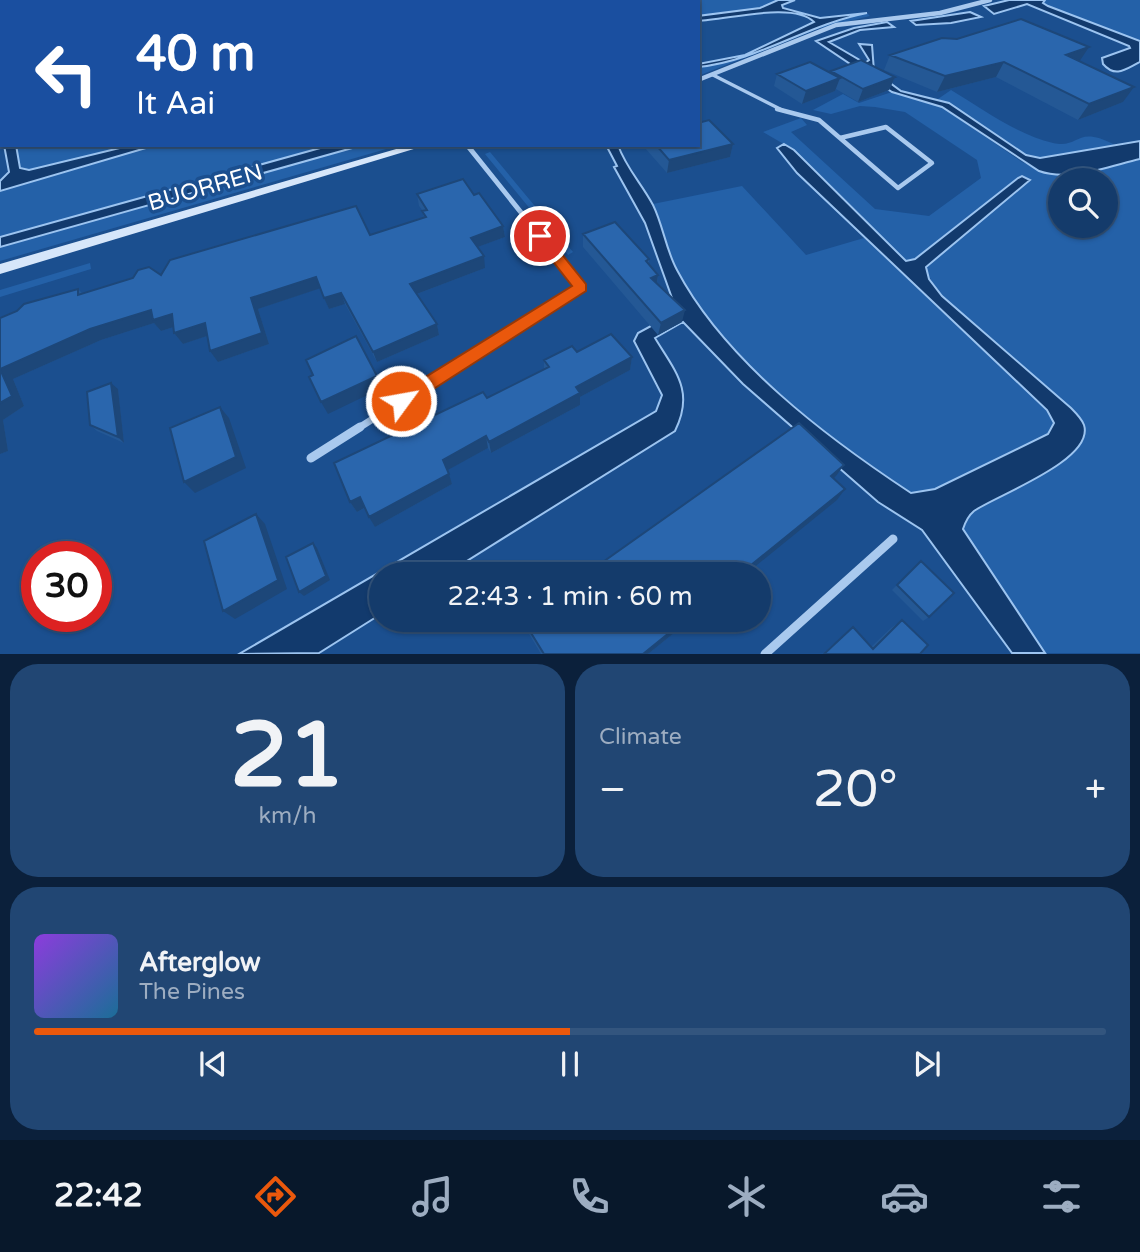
<!DOCTYPE html>
<html lang="en">
<head>
<meta charset="utf-8">
<style>
  :root { --surface:#143b6b; --page:#214673; --text:#f1f3f6; --muted:#9dadc1; --line:#33557e; --accent:#ea580c }
  body { margin:0; font-family:"Varela Round",sans-serif; background:var(--page); color:var(--text); height:100vh; display:flex; flex-direction:column; font-size:26px; white-space:nowrap }
  * { box-sizing:border-box; margin:0 }
  p { font-size:23px; color:var(--muted) }
  .icon { flex:none; width:38px; height:38px; fill:none; stroke:currentColor; stroke-width:2; stroke-linecap:round; stroke-linejoin:round }
  .map { position:relative; height:654px; overflow:hidden }
  .details { display:flex; flex-direction:column; gap:10px; padding:10px; background:#0b203b; flex:1 }
  .details>* { flex:none }
  .top-card { position:absolute; left:0px; top:0px; width:700px; height:147px; box-shadow:0 2px 5px #0004,0 0 0 2px var(--line); background:#1a4fa0; color:#fff; overflow:hidden }
  .controls { position:absolute; left:1048px; top:168px; display:grid; gap:14px }
  .controls a { display:grid; place-items:center; width:70px; height:70px; border-radius:50%; background:var(--surface); box-shadow:0 2px 5px #0004,0 0 0 2px var(--line); font-size:35px }
  .speed { position:absolute; left:21px; top:541px; display:flex; gap:14px; font-size:35px; font-weight:700; text-align:center }
  .speed>* { display:grid; place-content:center; width:91px; height:91px; border-radius:50%; background:var(--surface); box-shadow:0 2px 5px #0004,0 0 0 2px var(--line); line-height:1 }
  .speed .limit { border:10px solid #d22; background:#fff; color:#111 }
  .pin { position:absolute; display:grid; place-items:center; width:60px; height:60px; color:#fff; margin:-30px; border:4px solid #fff; border-radius:50%; box-shadow:0 2px 7px #0007 }
  .me { position:absolute; width:77px; margin:-38px; rotate:58deg; stroke-linejoin:round; filter:drop-shadow(0 0 5px #0008) }
  .turn { display:flex; align-items:center; gap:24px; height:147px; padding:0 21px; font-size:32px }
  .turn .icon { width:91px; height:91px; stroke-width:2.5 }
  .turn b { display:block; font-size:49px; line-height:60px }
  .big { font-size:52px; font-weight:600; line-height:1.1 }
  .details .tile { flex:1; display:flex; flex-direction:column; justify-content:center; gap:10px; min-width:0; padding:0 24px; border-radius:28px; background:var(--page) }
  .details .dial { align-items:center; gap:0 }
  .dial b { font-size:91px; line-height:1 }
  .song { display:flex; align-items:center; gap:21px }
  .cover { width:84px; height:84px; border-radius:10px; background:linear-gradient(135deg,hsl(270 70% 55%),hsl(200 70% 35%)) }
  .played { height:7px; border-radius:4px; background:linear-gradient(90deg,var(--accent) 50%,var(--line) 50%) }
  .keys { display:flex; justify-content:space-around; direction:ltr }
  .heat { display:flex; justify-content:space-between; align-items:center; font-size:38px; direction:ltr }
  .details .tiles { flex:1; display:grid; gap:10px; grid-template-columns:1fr 1fr }
  .tile:last-child { grid-column:span 2 }
  .trip { position:absolute; left:369px; top:562px; width:402px; height:70px; border-radius:35px; background:var(--surface); box-shadow:0 2px 5px #0004,0 0 0 2px var(--line); font-weight:600; line-height:70px; text-align:center }
  .menu { display:flex; height:112px; justify-content:space-around; align-items:center; background:#08182b; color:var(--muted) }
  .menu .icon { width:49px; height:49px }
  .menu .active { color:var(--accent) }
  .menu b { font-size:32px; color:var(--text) }
  .map>svg:first-child { display:block }
  .green { fill:#2461a8; fill-rule:evenodd }
  .water { fill:#123a6d; stroke:#9cc4f0; stroke-width:2 }
  .lines { fill:none; stroke-linecap:round; stroke-linejoin:round }
  .service-far1 { stroke:#a9c9ee; stroke-width:3.5 }
  .service { stroke:#a9c9ee; stroke-width:4.5 }
  .minor-far3 { stroke:#a9c9ee; stroke-width:4.5 }
  .minor-far2 { stroke:#a9c9ee; stroke-width:5 }
  .minor-far1 { stroke:#a9c9ee; stroke-width:7 }
  .minor { stroke:#a9c9ee; stroke-width:9 }
  .secondary { fill:#d6e6fa; fill-rule:evenodd }
  .wall { fill:#245895 }
  .shaded-wall { fill:#1d4779 }
  .building { fill:#2a66ad; stroke:#1d4779; stroke-width:2 }
  .route { fill:#ea580c; stroke:#983908; stroke-width:2 }
  .labels { text-anchor:middle; stroke-width:7; stroke-linejoin:round; paint-order:stroke }
  .street-label { font-size:23px; fill:#fff; stroke:#1b4f8f }
</style>
</head>
<body>
<div class="map">
<svg width="1140" height="654" viewBox="0 0 1140 654">
  <rect width="100%" height="100%" fill="#1b4f8f"/>
  <path class="green" d="M0 0H493L495 2H2V61Z
    M572 0H778L760 8 698 16V2Z
    M1045 0H1140V41L1048 6 1043 2Z
    M867 13 870 16 817 29 698 76V67C758 60 808 25 867 13Z
    M951 90C983 109 1017 135 1053 143 1081 149 1075 124 1115 145L1040 158 1026 155 938 99Z
    M892 92 942 107 1022 162 1050 175 1140 159V653H1045L963 529 972 513 1052 469 1084 438C1049 402 1014 363 978 328 958 309 932 294 926 266L1029 180 915 259 906 261 794 150 763 132 801 118 807 125 791 132 875 209 929 216 981 178 977 160 905 112 875 107 860 106 831 114 813 110 843 94 859 103ZM1060 180H1106V226H1060Z
    M16 145H132L29 170 20 168Z
    M156 145H331L0 237V191Z
    M363 145H400L0 261V247Z
    M490 152 573 252 568 255 485 154Z
    M742 186 806 255 864 238 1047 410 1054 423 1048 434 935 489 911 493C827 437 724 360 677 270 667 249 660 226 653 204Z
    M90 263 91 269 0 297V290Z"/>
  <path class="water" d="M778 0H795L782 5 783 8 820 18 867 13C808 24 758 61 698 67V64L745 55 814 22C794 1 727 20 698 21V16L760 8Z
    M1009 0H1045L1043 3 1048 6 1140 41V62C1127 68 1116 79 1103 64L1102 58 1130 48 1129 46 1027 4 994 14 984 6Z
    M970 12 981 17 951 23 916 25 911 21Z
    M887 22 894 27 860 30 829 42 865 63 869 60 859 44 872 45 874 71 901 91 949 103 1026 155 1040 158 1140 141V159C1110 166 1069 182 1039 171L942 107 892 92 816 41 854 28Z
    M784 144 794 150 906 261 915 259 1018 178 1022 176 1030 180 926 267 929 279 942 296 1071 408C1075 412 1082 419 1084 425 1095 460 997 495 974 511 968 516 965 523 963 529L1045 653H1012L922 530 878 502 743 384 683 322 655 338C675 371 695 391 675 431L446 574H382L381 614 319 653 239 654 656 411 662 395 634 341 638 333 677 312 645 223 614 167 617 166 606 145H618C626 168 642 184 653 205 663 225 666 250 677 270 725 361 826 437 911 493L935 489 1048 434 1054 423 1047 410 797 173 777 148Z
    M4 145H16L20 168 29 170 132 145H156L0 191V181L9 172Z
    M331 145H363L0 247V237Z"/>
  <g class="lines">
    <path class="service-far1" d="M713 75 784 111"/>
    <path class="service" d="M777 109 819 120 898 188 932 163 886 127 840 138"/>
    <path class="minor-far3" d="M698 80 836 25 940 13 990 0"/>
    <path class="minor-far2" d="M467 145 552 251"/>
    <path class="minor-far1" d="M357 429 581 287 551 249"/>
    <path class="minor" d="M311 458 360 427
      M765 654 893 539"/>
    <path class="secondary" d="M522 0H530L531 2H523Z
      M410 145H427L0 274V264Z"/>
  </g>
  <path class="wall" d="M890 55 1079 61 1123 102 1078 120 996 77 937 92 884 70Z
    M831 71 895 77 889 90 858 102 836 89 835 91 802 104 774 86 777 74 831 73Z
    M733 144 730 157 667 173 645 148 646 145H698Z
    M417 194 474 195 503 226 505 237 477 247 485 268 417 294 437 324 439 335 377 362 345 304 329 309 320 288 258 309 269 344 218 362 207 336 183 344 174 333V327L161 331 154 323 101 340 13 379 24 406 3 420 8 451 0 454V318L78 289 83 294 161 275 370 235 424 217 422 211H423L419 206Z
    M583 234 649 259V264L658 275 657 283 682 322 658 335 583 247Z
    M577 352 632 357 630 370 580 397V405L491 453 488 448 447 470 452 484 375 527 365 508 357 512 350 502 487 398 544 369V360Z
    M118 389 124 443 97 431 90 425Z
    M921 561 929 617 923 621 892 590Z
    M523 620H690L648 654H541L525 627Z
    M902 620 920 654H822L853 627 871 647 891 628Z"/>
  <path class="shaded-wall" d="M1089 47 1079 62 1066 55Z
    M1004 62 996 77 937 92 945 76Z
    M895 77 889 90 858 102 863 89Z
    M840 78 835 91 802 104 806 91Z
    M1134 87 1123 102 1078 120 1089 104Z
    M733 144 730 157 667 173 669 160Z
    M503 226 505 237 472 249 471 238Z
    M484 256 485 268 414 295 410 284Z
    M658 275 656 287 651 278Z
    M316 277 321 288 258 309 269 344 218 362 210 351 251 298Z
    M341 293 345 304 329 309 324 298Z
    M151 310 172 314 180 325 161 331 154 323 101 340 13 379 24 406 3 420 8 451 0 454V369L90 329Z
    M685 310 682 322 658 335 661 323Z
    M205 323 213 334 183 344 174 333Z
    M437 324 439 335 377 362 373 352Z
    M632 357 630 370 580 397V405L491 453 489 442 576 387Z
    M377 376 382 388 328 414 321 402Z
    M111 383 118 389 124 443 118 437Z
    M220 407 229 418 246 468 195 493 184 482Z
    M486 436 488 448 446 471 443 460Z
    M844 465 836 476 824 487 831 476Z
    M449 474 452 484 375 527 369 517Z
    M845 489 837 500 746 574H740Z
    M360 497 366 507 357 512 350 502Z
    M256 514 265 524 287 589 235 619 223 611Z
    M313 543 317 548 330 580 304 596 299 592Z
    M685 620H690L648 654H643Z"/>
  <path class="building" d="M1021 19 1089 47 1066 55 1134 87 1089 104 1004 62 945 76 890 55 942 38 957 39Z
    M861 60 895 77 863 89 831 71Z
    M810 62 840 78 806 91 777 74Z
    M709 120 733 144 669 160 656 145H698V123Z
    M463 179 474 195 479 193 503 226 471 238 484 256 410 284 437 324 373 352 341 293 324 298 316 277 251 298 262 333 210 351 205 323 174 333 172 314 153 320 151 310 90 329 0 369 12 396 0 403V318L17 311 24 304 78 289V295L133 278 138 270 149 267 161 275 170 260 356 206 370 235 426 217 422 211 427 210 417 194Z
    M615 222 649 259 646 261 658 275 651 278 685 310 661 323 583 234Z
    M611 334 632 357 576 387 580 393 489 442 486 436 443 460 449 474 369 517 360 497 350 502 334 463 483 392 487 398 549 367 544 360 572 346 577 352Z
    M356 336 377 376 321 402 309 377 313 375 306 360Z
    M111 383 118 437 90 425 87 392Z
    M220 407 236 457 184 482 170 428Z
    M799 423 844 465 831 476 845 489 740 574H586Z
    M256 514 278 580 223 611 204 541Z
    M313 543 326 576 299 592 286 557Z
    M921 561 954 593 929 617 897 585Z
    M523 620H685L643 654H544Z
    M902 620 928 645 920 654H824L853 627 873 649Z"/>
  <path class="route" d="M540 231 544 232 586 284V291L407 406H395L393 401 395 396 572 286 533 236Z"/>
  <g class="labels">
    <g class="street-label">
      <text transform="translate(205 187) rotate(-16)" y="8">BUORREN</text>
    </g>
  </g>
</svg>
<div class="controls">
<a><svg class="icon" aria-label="search" viewBox="0 0 24 24"><circle cx="10" cy="10" r="6"/><path d="M15 15l6 6"/></svg></a>
</div>
<div class="speed"><div class="limit">30</div></div>
<div class="pin" style="left:540px;top:236px;background:#d93025"><svg class="icon" aria-label="arrive" viewBox="0 0 24 24"><path d="M6 21V4h12l-3 4 3 4H6"/></svg></div>
<svg class="me" style="left:401px;top:401px" viewBox="-20 -20 40 40"><circle r="17" fill="#ea580c" stroke="#fff" stroke-width="3"/><path d="M0-11L8 9 0 5-8 9z" fill="#fff"/></svg>
<div class="trip">22:43 · 1 min · 60 m</div>
<div class="top-card">
<div class="turn"><svg class="icon" aria-label="left" viewBox="0 0 24 24"><path d="M17 20v-9H6M10 6l-5 5 5 5"/></svg><div><b>40 m</b>It Aai</div></div>
</div>
</div>
<section class="details">
<div class="tiles">
<div class="tile dial"><b>21</b><p>km/h</p></div>
<div class="tile"><p>Climate</p>
<div class="heat"><a>−</a><b class="big">20°</b><a>+</a></div>
</div>
<div class="tile">
<div class="song"><i class="cover"></i><div><b>Afterglow</b><p>The Pines</p></div></div>
<div class="played"></div>
<div class="keys"><svg class="icon" aria-label="previous" viewBox="0 0 24 24"><path d="M18 5L8 12l10 7zM5 5v14"/></svg><svg class="icon" aria-label="pause" viewBox="0 0 24 24"><path d="M8 5v14M16 5v14"/></svg><svg class="icon" aria-label="next" viewBox="0 0 24 24"><path d="M6 5l10 7-10 7zM19 5v14"/></svg></div>
</div>
</div>
</section>
<nav class="menu">
<b>22:42</b>
<svg class="icon active" aria-label="directions" viewBox="0 0 24 24"><path d="M12 3l9 9-9 9-9-9zM9 14v-3h6M13 9l2 2-2 2"/></svg>
<svg class="icon" aria-label="music" viewBox="0 0 24 24"><path d="M9 18V5l10-2v13"/><circle cx="6" cy="18" r="3"/><circle cx="16" cy="16" r="3"/></svg>
<svg class="icon" aria-label="phone" viewBox="0 0 24 24"><path d="M5 4h4l2 5-3 2q2 4 5 5l2-3 5 2v4C11 20 4 13 5 4z"/></svg>
<svg class="icon" aria-label="climate" viewBox="0 0 24 24"><path d="M12 3v18M4 7l16 10M4 17L20 7"/></svg>
<svg class="icon" aria-label="car" viewBox="0 0 24 24"><path d="M5 17H2v-5l4-1 3-4h7l3 4 3 1v5h-3M9 17h6M6 11h13"/><circle cx="7" cy="17" r="2"/><circle cx="17" cy="17" r="2"/></svg>
<svg class="icon" aria-label="filters" viewBox="0 0 24 24"><path d="M4 7h16M4 17h16"/><circle cx="9" cy="7" r="2"/><circle cx="15" cy="17" r="2"/></svg>
</nav>
</body>
</html>
